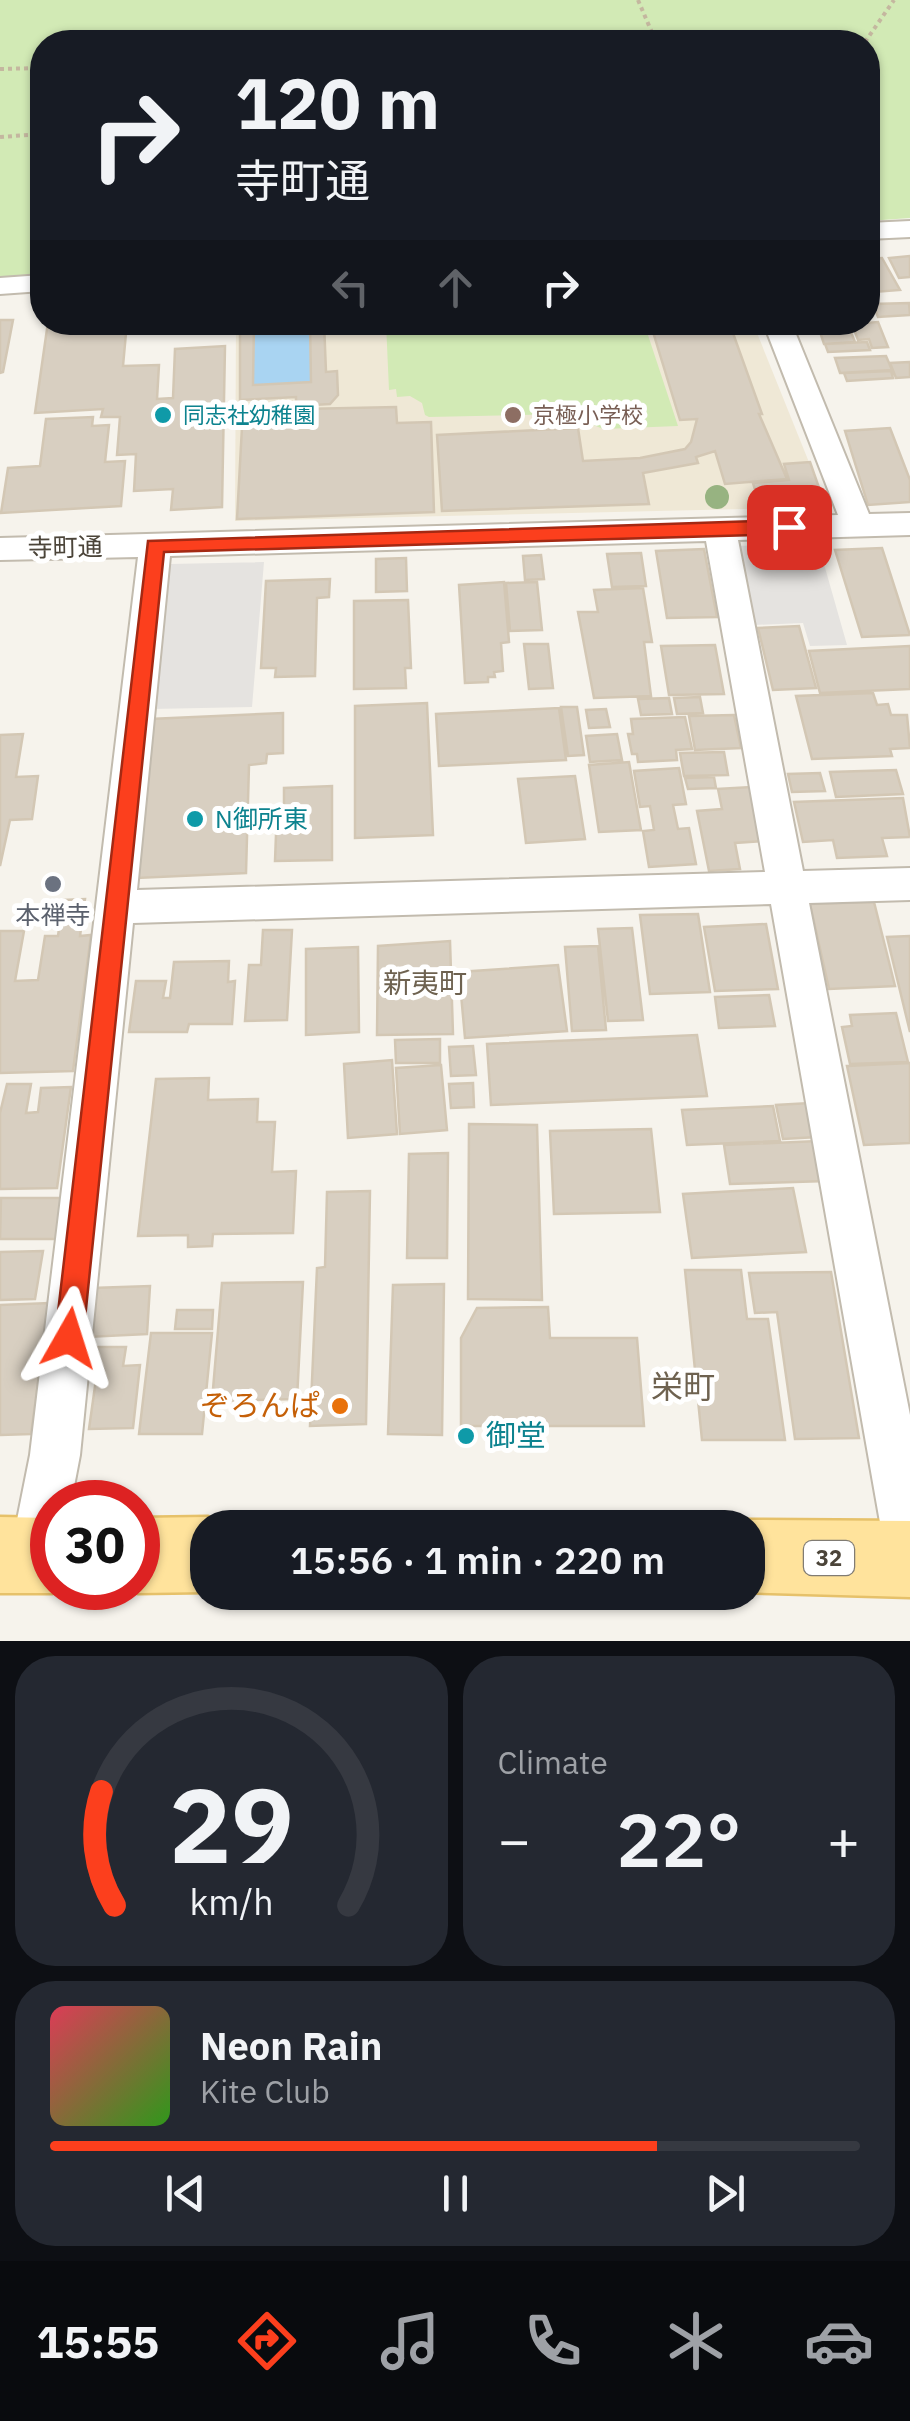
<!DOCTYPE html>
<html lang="en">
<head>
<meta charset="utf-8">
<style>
  :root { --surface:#171b24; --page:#242831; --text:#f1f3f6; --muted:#9ea1a6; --line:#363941; --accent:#fc3f1d }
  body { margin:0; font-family:"IBM Plex Sans","Noto Sans JP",sans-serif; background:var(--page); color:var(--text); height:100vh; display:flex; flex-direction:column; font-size:38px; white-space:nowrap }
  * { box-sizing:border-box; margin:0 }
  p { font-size:32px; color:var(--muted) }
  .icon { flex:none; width:55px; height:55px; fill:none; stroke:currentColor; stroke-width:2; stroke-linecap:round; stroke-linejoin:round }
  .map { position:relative; height:1641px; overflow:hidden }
  .panel { display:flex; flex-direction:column; gap:15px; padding:15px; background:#0d0f14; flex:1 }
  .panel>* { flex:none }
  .hud { position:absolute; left:30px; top:30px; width:850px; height:305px; border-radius:40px; box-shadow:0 2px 8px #0004; background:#171b24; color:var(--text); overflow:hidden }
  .speed { position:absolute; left:30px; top:1480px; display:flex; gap:20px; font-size:50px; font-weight:700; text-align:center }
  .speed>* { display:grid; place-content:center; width:130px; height:130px; border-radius:50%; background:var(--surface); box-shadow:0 2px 8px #0004; line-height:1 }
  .speed .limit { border:15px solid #d22; background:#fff; color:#111 }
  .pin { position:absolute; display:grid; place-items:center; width:85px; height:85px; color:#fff; margin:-42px; border-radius:20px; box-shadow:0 5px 15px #0006 }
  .me { position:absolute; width:110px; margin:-55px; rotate:6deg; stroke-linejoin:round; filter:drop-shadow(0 0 8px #0008) }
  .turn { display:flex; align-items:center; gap:35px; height:210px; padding:0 40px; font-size:45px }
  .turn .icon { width:130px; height:130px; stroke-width:2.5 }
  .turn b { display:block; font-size:70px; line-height:85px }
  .lanes { display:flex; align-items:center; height:95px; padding:0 40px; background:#0003; justify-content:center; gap:50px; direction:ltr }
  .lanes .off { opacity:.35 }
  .big { font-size:75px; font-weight:600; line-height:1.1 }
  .panel .card { flex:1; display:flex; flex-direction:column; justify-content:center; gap:15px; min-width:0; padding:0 35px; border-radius:40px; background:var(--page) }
  .panel .dial { align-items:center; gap:0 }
  .dial svg { height:260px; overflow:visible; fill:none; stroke:var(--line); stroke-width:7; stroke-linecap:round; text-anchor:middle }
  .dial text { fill:var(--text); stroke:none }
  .song { display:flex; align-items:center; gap:30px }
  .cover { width:120px; height:120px; border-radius:15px; background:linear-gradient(135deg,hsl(350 70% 55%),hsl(110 70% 35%)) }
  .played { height:10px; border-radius:5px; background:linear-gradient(90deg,var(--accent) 75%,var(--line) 75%) }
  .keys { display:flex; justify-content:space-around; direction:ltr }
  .heat { display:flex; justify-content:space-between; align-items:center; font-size:55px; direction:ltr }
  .panel .tiles { flex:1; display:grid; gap:15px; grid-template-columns:1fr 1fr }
  .card:last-child { grid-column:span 2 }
  .trip { position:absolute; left:190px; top:1510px; width:575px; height:100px; border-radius:40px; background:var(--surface); box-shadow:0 2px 8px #0004; font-weight:600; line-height:100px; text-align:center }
  .dock { display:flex; height:160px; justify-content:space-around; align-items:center; background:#090b0e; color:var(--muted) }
  .dock .icon { width:70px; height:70px }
  .dock .on { color:var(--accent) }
  .dock b { font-size:45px; color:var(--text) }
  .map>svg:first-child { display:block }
  .education { fill:#efe8d6 }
  .green { fill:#d2eab5 }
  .parking { fill:#e5e3e0 }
  .water { fill:#a9d4f2 }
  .building { fill:#d8cfc1; stroke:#d3c7b4; stroke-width:2.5 }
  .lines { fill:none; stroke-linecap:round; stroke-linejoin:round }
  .street-casing { stroke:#c2bbae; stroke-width:4 }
  .primary-casing { stroke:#e6c16a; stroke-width:5 }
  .path { stroke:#c4b79f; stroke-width:4; stroke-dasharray:4 4; stroke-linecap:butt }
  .street { fill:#fff; fill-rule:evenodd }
  .primary { fill:#ffe39c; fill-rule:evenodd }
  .tree { fill:#97b381 }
  .route { fill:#fc3f1d; stroke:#a42913; stroke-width:2.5 }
  .culture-dot { fill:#0f9aa8; stroke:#fff; stroke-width:4 }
  .education-dot { fill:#8d6e63; stroke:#fff; stroke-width:4 }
  .worship-dot { fill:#6b7280; stroke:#fff; stroke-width:4 }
  .food-dot { fill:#e8710a; stroke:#fff; stroke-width:4 }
  .labels { text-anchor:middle; stroke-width:10; stroke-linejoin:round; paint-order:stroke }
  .far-culture-label { font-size:22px; fill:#0d838f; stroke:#fff; text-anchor:start }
  .far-education-label { font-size:22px; fill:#785e54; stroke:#fff; text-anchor:start }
  .shield { fill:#fff; stroke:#817c74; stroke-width:2.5 }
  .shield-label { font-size:22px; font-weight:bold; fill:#4b4439 }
  .street-label { font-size:25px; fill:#4b4439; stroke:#fff }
  .culture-label { font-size:25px; fill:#0d838f; stroke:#fff; text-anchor:start }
  .worship-label { font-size:25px; fill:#5b616d; stroke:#fff }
  .neighbourhood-label { font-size:28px; fill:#6e6250; stroke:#fff }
  .near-food-label { font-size:30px; fill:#c56008; stroke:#fff; text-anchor:end }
  .near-culture-label { font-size:30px; fill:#0d838f; stroke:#fff; text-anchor:start }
  .near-neighbourhood-label { font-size:32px; fill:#6e6250; stroke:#fff }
</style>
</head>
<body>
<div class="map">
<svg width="910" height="1641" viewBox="0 0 910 1641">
  <rect width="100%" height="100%" fill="#f6f3ec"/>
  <path class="education" d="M236 322 753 323 827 507 235 521Z"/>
  <path class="green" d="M0 0H910V218L868 221V42H42V274L0 277Z
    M386 323H644L678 426 603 429 567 414 429 417 425 415 422 403 410 396 397 397 396 389 389 390Z"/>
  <path class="parking" d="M818 543 847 645 810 646 803 623 754 625 736 546Z
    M264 562 252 707 151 709 170 564Z"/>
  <path class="water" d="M254 323H310L311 382 253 385Z"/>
  <path class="building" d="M910 256V277L899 278 889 258Z
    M882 258 900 290 874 292 868 280V259Z
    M909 303 910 315 878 317 873 304Z
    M0 320H13L3 372 0 373Z
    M48 322H127L123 366 159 365 157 399 173 398 175 349 225 346 222 507 171 510 173 489 134 491 136 454 117 455 120 417H101L103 409 35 413Z
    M240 322H254L253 385 311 382 310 322H324L326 372 337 371 338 395 330 404 296 406V397L240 400Z
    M650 322H729L762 414H759L787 479 725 484 715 451 696 457 698 463 643 473 649 504 442 511 437 435 578 428 583 461 640 458 685 449 691 442 697 419 680 420Z
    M878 322 888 347 872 348 869 339 858 340 852 324Z
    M848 325 855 342 824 344 818 326Z
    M867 342 870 350 828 352 825 344Z
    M886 356 892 370 840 373 835 358Z
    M910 362V377L896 378 890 363Z
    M891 371 893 378 847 381 844 373Z
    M396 407 397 423 431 422 434 512 237 519 242 427H249V410Z
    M93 417 92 426 109 425 105 462 125 461 121 506 1 513 8 468 40 466 46 419Z
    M890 428 910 480V502L868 505 845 431Z
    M810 462 824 502 760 506 753 483 789 480 784 464Z
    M882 548 910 635 862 637 835 550Z
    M704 549 717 617 667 618 656 551Z
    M641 553 646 586 612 587 607 554Z
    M541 555 544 579 525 580 523 556Z
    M406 558 407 591 376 592V559Z
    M330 579 329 597 317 598 315 676 275 677 276 668H261L266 581Z
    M504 582 509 642 501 643 503 671 494 672 495 677H488V682L465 683 459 585Z
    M537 582 542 630 510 631 506 583Z
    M643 588 652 642H644L651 696 594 698 578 612H598L594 590Z
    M408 600 411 668H405L406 688 354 689V601Z
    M799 626 816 688 773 690 758 628Z
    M524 644H548L553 688 529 689Z
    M715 645 724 694 669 695 661 646Z
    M910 646V689L820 693 809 651Z
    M873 693 877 705 888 704 891 715H907L910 748 890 749 892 756 812 759 796 696Z
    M700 697 703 713 677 714 674 698Z
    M669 698 672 714 641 715 638 699Z
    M427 703 433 835 355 838V706Z
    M561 707H577L584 755 568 756Z
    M559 708 566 760 439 766 436 714Z
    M606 709 610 727 589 728 586 710Z
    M283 713V753L267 754 266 763 249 765 246 873 137 878 150 719Z
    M734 715 741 748 695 750 689 716Z
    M685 717 692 749 676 750 677 760 638 762 637 754H632L628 734H633L631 719Z
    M23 734 16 777 38 776 32 819 10 820 0 866V735Z
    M617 734 622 760 590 762 586 736Z
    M724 752 728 775 684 776 680 753Z
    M629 762 641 830 599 832 589 765Z
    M679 768 686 804 673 805 678 829 689 828 696 864 649 867 643 831 654 830 650 806 640 807 634 771Z
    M896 770 903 794 836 797 830 772Z
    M820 773 825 791 792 792 788 774Z
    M575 776 585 839 526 843 518 779Z
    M714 777 716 788 688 789 685 778Z
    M332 786V860L275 861 277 808H284V788Z
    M751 787 763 841 735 843 740 869 709 871 697 811 722 809 718 789Z
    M903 798 910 837 882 838 887 856 837 858 833 840 803 842 794 802Z
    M85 899 80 936 91 935 73 1071 0 1073V931H24L15 981 38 980 45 936H58L63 900Z
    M874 902 895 986 829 989 810 904Z
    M698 914 710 992 650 994 640 915Z
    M766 924 778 989 715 991 704 927Z
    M632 928 643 1020 608 1021 598 929Z
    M263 930H292L287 1020 245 1021 249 965H261Z
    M910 936V1032L887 937Z
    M450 941 453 1034 377 1035 378 946Z
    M598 946 606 1030 572 1031 565 947Z
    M358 947 359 1032 306 1035V949Z
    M229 961 228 982 235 981 232 1024H189L187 1032H129L136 981H166L163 998H170L174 962Z
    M558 965 567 1031 465 1038 459 972Z
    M769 995 775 1026 719 1028 715 997Z
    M896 1013 908 1062 850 1064 842 1027 852 1026 850 1015Z
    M697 1035 707 1096 491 1105 487 1044Z
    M440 1039V1063H396L395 1040Z
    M473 1046 476 1075 451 1076 449 1047Z
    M392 1060 397 1134 348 1138 344 1064Z
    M910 1063V1143L864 1145 847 1066Z
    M441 1065 447 1130 400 1134 396 1068Z
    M209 1078 208 1100 258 1099 257 1122H275L272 1172 296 1171 293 1233 213 1234 212 1246 188 1247V1235L138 1236 156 1079Z
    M473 1083 474 1107 451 1108 449 1084Z
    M7 1084H31L26 1113 38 1112 41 1088 71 1087 57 1188 0 1189V1113Z
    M810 1103 817 1137 783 1139 776 1105Z
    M773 1106 780 1141 687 1145 682 1110Z
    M469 1124 537 1125 542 1300 468 1299Z
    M651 1129 660 1212 554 1214 550 1131Z
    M818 1141 826 1181 730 1184 724 1145Z
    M448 1153 447 1258H407L409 1154Z
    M793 1188 806 1252 692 1258 683 1194Z
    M370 1191 366 1424 310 1426 317 1268 325 1267 327 1192Z
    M1 1198H64L58 1239H0Z
    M43 1251 35 1299 0 1300V1252Z
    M685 1270H741L747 1319H768L785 1440H702Z
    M831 1272 859 1438 795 1439 777 1312 755 1313 749 1273Z
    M303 1282 297 1399 212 1401 222 1283Z
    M444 1284 442 1435 388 1434 393 1285Z
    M150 1286 147 1334 87 1337 92 1288Z
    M49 1303 31 1434 0 1435V1305Z
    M548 1307 550 1338H637L644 1426H461V1338L477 1308Z
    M177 1310H213L212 1329H175Z
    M151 1333H212L202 1434H139Z
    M87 1347H126L123 1366 140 1365 133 1428 89 1429 97 1372H84Z"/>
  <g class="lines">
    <defs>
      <path id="street" d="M910 221V237L868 239V223Z
        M42 275V291L0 294V278Z
        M763 322H791L869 514 910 513V535L738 540 803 871 910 868V900L809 903 910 1415V1571L892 1563 884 1545 771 904 133 923 80 1455 71 1502H52V1574L36 1581 18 1573 10 1555 30 1455 138 557 0 560V538L838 515ZM706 541 765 872 137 890 170 556Z"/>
      <path id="primary" d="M0 1517 52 1518V1588H64L52 1593H0Z
        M208 1517 232 1528H208V1592L138 1593 126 1588H138V1518Z
        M748 1520 910 1521V1597L740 1592H748V1528H731Z"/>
    </defs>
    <use href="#street" class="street-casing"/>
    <use href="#primary" class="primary-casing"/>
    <path class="path" d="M638 0 656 42
      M865 42 894 0
      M0 69 42 68
      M0 137 42 134"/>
    <use href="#street" class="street"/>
    <use href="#primary" class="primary"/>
  </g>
  <circle class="tree" cx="717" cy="497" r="12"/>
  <path class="route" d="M789 520 799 527 789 534 164 552 83 1338 79 1348 69 1352 59 1348 55 1338 148 541Z"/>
  <g class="culture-dot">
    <circle cx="163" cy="415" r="10"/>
    <circle cx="195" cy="819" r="10"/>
    <circle cx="466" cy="1436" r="10"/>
  </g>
  <circle class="education-dot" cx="513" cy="415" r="10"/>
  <circle class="worship-dot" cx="53" cy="884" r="10"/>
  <circle class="food-dot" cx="340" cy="1406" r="10"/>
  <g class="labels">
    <g class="far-culture-label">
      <text x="183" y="423">同志社幼稚園</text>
    </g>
    <g class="far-education-label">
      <text x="533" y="423">京極小学校</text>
    </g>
    <rect class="shield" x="804" y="1541" width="50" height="34" rx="8"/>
    <g class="shield-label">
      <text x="829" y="1566">32</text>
    </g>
    <g class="street-label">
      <text transform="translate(65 547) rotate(-1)" y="9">寺町通</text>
    </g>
    <g class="culture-label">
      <text x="215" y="828">N御所東</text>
    </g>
    <g class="worship-label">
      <text x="53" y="924">本禅寺</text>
    </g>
    <g class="neighbourhood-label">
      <text x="425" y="993">新夷町</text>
    </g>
    <g class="near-food-label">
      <text x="320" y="1416">ぞろんぱ</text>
    </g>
    <g class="near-culture-label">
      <text x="486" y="1446">御堂</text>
    </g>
    <g class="near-neighbourhood-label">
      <text x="683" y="1398">栄町</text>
    </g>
  </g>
</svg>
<div class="speed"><div class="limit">30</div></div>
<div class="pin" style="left:789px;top:527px;background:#d93025"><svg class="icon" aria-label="arrive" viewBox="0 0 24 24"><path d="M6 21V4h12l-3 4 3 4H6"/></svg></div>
<svg class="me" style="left:69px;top:1338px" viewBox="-20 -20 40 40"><path d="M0-17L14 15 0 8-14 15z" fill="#fc3f1d" stroke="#fff" stroke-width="4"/></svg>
<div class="trip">15:56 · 1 min · 220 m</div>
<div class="hud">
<div class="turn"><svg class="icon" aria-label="right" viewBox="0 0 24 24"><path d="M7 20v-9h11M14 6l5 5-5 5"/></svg><div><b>120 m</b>寺町通</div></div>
<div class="lanes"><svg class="icon off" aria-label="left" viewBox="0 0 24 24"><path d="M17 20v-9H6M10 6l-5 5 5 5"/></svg><svg class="icon off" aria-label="ahead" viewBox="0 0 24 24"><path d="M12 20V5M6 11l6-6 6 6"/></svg><svg class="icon" aria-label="right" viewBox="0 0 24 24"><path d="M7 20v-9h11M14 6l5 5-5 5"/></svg></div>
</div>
</div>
<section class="panel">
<div class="tiles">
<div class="card dial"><svg viewBox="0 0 100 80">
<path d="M14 69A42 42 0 1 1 86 69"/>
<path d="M14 69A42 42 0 0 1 10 34" stroke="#fc3f1d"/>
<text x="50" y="56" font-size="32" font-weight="700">29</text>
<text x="50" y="72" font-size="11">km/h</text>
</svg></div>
<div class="card"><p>Climate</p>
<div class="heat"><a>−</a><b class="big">22°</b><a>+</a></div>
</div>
<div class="card">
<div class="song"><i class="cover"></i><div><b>Neon Rain</b><p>Kite Club</p></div></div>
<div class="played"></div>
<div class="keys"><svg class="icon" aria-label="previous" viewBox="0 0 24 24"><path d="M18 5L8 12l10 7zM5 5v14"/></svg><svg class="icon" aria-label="pause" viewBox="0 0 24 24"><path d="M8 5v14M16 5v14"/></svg><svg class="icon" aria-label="next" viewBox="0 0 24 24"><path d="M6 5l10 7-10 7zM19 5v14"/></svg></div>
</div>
</div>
</section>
<nav class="dock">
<b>15:55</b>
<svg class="icon on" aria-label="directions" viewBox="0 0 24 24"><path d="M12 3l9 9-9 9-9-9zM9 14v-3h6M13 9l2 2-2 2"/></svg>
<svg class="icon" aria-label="music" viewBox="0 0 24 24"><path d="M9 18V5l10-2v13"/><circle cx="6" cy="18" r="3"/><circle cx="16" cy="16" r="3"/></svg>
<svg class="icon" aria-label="phone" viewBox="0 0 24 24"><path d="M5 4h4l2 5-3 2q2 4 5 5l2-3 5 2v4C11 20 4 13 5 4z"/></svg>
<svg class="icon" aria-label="climate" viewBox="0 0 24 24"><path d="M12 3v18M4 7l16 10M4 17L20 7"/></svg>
<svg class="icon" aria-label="car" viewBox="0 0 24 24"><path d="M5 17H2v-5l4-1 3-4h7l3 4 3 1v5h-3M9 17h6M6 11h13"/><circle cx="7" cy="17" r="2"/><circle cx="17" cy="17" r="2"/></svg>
</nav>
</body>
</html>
